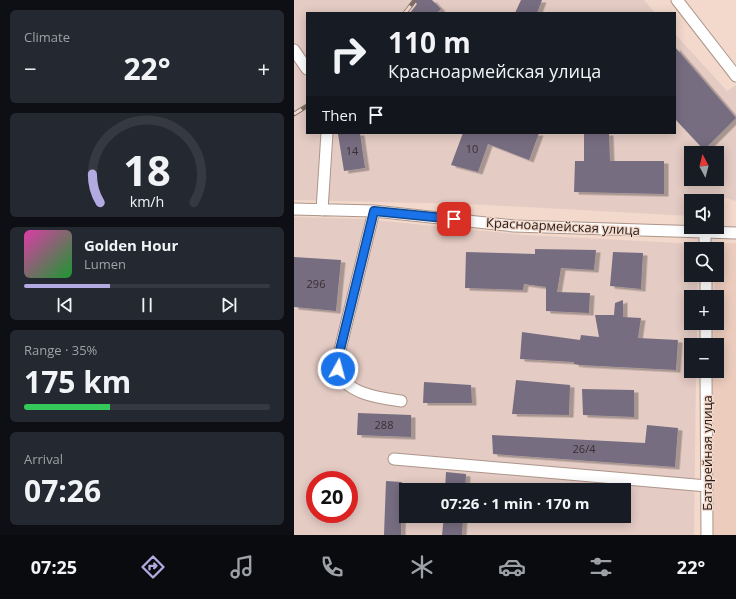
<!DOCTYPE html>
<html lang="en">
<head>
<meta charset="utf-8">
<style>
  :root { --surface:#171b24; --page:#242831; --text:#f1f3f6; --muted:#9ea1a6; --line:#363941; --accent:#b4aae2 }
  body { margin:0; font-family:"Open Sans",sans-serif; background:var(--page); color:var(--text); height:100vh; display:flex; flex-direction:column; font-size:15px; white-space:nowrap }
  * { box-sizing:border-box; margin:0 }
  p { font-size:13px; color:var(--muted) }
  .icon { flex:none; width:22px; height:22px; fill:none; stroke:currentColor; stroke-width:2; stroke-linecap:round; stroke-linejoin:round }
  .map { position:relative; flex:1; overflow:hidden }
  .side { display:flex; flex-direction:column; gap:10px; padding:10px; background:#0d0f14; width:294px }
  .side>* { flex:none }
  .hud { position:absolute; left:12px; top:12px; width:370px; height:122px; border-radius:0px; box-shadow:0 2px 10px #0003; background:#171b24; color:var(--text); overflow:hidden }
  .needle { width:26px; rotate:353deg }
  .buttons { position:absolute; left:390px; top:146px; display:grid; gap:8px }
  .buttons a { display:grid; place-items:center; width:40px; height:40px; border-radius:0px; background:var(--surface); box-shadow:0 2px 10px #0003; font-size:20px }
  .speed { position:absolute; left:12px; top:471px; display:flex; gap:8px; font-size:20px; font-weight:700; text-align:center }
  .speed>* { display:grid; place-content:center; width:52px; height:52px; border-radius:50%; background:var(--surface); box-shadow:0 2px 10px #0003; line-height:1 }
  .speed .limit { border:6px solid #d22; background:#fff; color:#111 }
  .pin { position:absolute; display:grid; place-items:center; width:34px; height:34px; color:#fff; margin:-17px; border-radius:8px; box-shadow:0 2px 6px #0006 }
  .me { position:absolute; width:44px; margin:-22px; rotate:7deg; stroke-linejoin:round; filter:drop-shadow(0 0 3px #0008) }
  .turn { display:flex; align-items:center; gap:14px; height:84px; padding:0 16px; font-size:18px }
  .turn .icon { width:52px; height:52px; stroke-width:2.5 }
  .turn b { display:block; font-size:28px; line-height:34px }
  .then { display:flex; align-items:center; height:38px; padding:0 16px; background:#0003; gap:8px; font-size:15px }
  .big { font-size:30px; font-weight:700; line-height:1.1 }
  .side .card { flex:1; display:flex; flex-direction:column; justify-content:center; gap:6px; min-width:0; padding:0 14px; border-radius:6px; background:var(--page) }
  .side .dial { align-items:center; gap:0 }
  .dial svg { height:104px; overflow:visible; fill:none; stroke:var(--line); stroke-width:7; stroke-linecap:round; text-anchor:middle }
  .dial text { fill:var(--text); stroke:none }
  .song { display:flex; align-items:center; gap:12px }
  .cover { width:48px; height:48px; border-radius:6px; background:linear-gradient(135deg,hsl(320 70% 55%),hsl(130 70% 35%)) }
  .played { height:4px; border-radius:2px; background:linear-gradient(90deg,var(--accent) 35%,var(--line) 35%) }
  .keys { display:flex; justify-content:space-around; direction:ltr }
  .heat { display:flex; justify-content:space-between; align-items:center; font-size:22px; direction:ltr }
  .charge { height:6px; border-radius:3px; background:linear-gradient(90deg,#34c759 35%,var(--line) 0) }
  .trip { position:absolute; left:105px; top:483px; width:232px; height:40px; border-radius:0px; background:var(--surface); box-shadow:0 2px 10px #0003; font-weight:700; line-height:40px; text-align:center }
  .tab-bar { display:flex; height:64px; justify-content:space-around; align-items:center; background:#090b0e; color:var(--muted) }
  .tab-bar .icon { width:28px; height:28px }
  .tab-bar .current { color:var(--accent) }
  .tab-bar b { font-size:18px; color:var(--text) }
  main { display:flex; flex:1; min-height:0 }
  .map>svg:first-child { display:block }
  .built { fill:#ecccbd }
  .industrial { fill:#e4cbc4; fill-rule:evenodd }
  .building { fill:#776d81; filter:url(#shadow) }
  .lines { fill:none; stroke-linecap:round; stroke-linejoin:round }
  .minor-casing { stroke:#ac9589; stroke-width:13 }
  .minor { stroke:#fff; stroke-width:11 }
  .rail-casing { stroke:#7d6d65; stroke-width:4.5 }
  .rail { stroke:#f2d9cc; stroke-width:3; stroke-dasharray:9; stroke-linecap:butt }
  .route-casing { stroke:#114b97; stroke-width:10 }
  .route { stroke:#1a73e8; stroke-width:7 }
  .labels { text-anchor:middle; stroke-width:3; stroke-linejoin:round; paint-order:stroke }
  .number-label { font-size:11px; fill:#382f31 }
  .street-label { font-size:13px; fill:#231a16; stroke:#f2d9cc }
</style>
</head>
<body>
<main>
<section class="side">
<div class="card"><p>Climate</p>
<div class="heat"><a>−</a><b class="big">22°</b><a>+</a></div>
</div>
<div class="card dial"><svg viewBox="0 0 100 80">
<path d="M14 69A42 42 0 1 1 86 69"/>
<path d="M14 69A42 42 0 0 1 8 47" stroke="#b4aae2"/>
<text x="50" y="56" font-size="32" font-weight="700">18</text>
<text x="50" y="72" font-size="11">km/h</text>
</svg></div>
<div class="card">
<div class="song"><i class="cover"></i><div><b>Golden Hour</b><p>Lumen</p></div></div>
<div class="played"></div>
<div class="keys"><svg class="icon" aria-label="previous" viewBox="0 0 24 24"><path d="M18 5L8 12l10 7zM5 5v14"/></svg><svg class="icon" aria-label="pause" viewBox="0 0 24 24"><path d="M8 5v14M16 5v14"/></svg><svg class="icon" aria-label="next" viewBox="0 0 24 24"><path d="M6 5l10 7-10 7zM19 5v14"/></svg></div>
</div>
<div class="card"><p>Range · 35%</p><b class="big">175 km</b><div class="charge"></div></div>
<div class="card"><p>Arrival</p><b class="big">07:26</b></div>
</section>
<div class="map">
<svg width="442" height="535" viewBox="0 0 442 535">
  <defs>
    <filter id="shadow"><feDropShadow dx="4.5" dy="2.5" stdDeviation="0" flood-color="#0004"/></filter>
  </defs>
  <rect width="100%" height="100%" fill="#f2d9cc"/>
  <path class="built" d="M421 243H442V535H417L419 371H423V345H420V323H423V297H420L421 275H423V249H421Z"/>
  <path class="industrial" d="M0 0H350L361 13H13V133H381V34L433 91 442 85V201L432 198 423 203V201H397V216L175 204 0 200ZM397 153H423V179H397Z
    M0 217 70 219 230 235 404 244V249H397V275H404L403 297H397V323H403V345H397V371H402L400 535H0ZM21 480H55V514H21ZM112 490H330V516H112Z"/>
  <path class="building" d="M119 0H138L147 9 143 13H116L123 4Z
    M227 0H248L243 13H221Z
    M381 47 442 118 410 150 381 119Z
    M53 133H66L71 168 50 171 44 134Z
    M169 133H245L235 160 194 144 184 172 157 165Z
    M290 133H315L316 161H370V194L280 192 281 161H290Z
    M241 249 302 250 300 270 267 268 263 292 296 293 295 313 252 311V287L230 284 229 290 171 288 172 252 241 254Z
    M319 252 349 253 347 289 316 286Z
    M0 257 47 260 42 311 0 307Z
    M329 300V317L347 318 344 338 384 340 382 370 286 365 280 364V362L226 359 228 332 286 340 287 335 305 337 301 315H320L321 303Z
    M222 380 276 385 275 415 218 414Z
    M130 382 177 385 178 403H129Z
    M288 389 340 390V417L289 415Z
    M64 413 117 415V437L63 435Z
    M353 425 384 428 381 467 199 454 198 435 351 443Z
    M152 472 172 474 171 490H151Z
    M92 481 108 482 107 535H90Z
    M150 516H169L168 535H148Z"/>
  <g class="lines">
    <defs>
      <path id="minor" d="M383 0 442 76
        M0 50 13 69
        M0 209 80 211 220 226 442 233
        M28 210 33 133
        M80 211 45 354C44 359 43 365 44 370 51 394 86 398 107 401
        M411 233V249
        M412 275V297
        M412 323V345
        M412 371 413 535
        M100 459 413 486"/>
    </defs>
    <use href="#minor" class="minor-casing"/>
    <use href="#minor" class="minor"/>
    <defs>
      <path id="rail" d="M111 13 121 0
        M0 114 13 106"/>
    </defs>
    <use href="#rail" class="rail-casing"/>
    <use href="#rail" class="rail"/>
  </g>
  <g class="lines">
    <defs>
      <path id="route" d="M44 369 45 354 80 211 160 219"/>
    </defs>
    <use href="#route" class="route-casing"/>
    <use href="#route" class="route"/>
  </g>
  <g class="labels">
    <g class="number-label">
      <text x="178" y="153">10</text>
      <text x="58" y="155">14</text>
      <text x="22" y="288">296</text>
      <text x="90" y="429">288</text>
      <text x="290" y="453">26/4</text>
    </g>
    <g class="street-label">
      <text transform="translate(269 226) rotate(3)" y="5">Красноармейская улица</text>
      <text transform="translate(413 453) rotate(-90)" y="5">Батарейная улица</text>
    </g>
  </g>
</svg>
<div class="buttons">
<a><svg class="needle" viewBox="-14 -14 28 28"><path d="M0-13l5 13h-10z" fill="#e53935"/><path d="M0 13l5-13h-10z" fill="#9ea1a6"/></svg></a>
<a><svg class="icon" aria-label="sound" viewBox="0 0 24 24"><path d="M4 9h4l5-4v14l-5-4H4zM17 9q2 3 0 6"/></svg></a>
<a><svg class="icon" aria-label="search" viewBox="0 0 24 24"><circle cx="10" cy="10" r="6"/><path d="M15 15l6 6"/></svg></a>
<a>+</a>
<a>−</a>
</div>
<div class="speed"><div class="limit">20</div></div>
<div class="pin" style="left:160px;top:219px;background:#d93025"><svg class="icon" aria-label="arrive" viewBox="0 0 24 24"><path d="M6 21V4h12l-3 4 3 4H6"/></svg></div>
<svg class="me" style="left:44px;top:369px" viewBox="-20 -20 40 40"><circle r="17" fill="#1a73e8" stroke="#fff" stroke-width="3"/><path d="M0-11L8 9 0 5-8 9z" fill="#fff"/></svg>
<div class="trip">07:26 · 1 min · 170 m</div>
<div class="hud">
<div class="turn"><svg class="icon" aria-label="right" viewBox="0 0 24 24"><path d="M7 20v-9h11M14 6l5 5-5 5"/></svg><div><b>110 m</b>Красноармейская улица</div></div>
<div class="then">Then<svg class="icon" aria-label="arrive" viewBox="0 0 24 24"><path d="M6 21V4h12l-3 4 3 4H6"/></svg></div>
</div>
</div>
</main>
<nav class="tab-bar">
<b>07:25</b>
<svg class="icon current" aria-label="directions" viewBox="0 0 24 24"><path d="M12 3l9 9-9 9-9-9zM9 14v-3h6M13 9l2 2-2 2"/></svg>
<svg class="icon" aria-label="music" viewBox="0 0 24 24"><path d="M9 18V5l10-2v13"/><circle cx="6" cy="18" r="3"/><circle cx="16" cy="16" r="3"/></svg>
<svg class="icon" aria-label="phone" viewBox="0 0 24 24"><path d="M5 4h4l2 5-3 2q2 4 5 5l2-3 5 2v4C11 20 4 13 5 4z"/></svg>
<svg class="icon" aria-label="climate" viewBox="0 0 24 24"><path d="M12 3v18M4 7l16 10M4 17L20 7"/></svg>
<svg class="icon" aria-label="car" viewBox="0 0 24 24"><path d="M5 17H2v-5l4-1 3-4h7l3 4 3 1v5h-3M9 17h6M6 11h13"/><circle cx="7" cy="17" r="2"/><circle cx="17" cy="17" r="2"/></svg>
<svg class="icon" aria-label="filters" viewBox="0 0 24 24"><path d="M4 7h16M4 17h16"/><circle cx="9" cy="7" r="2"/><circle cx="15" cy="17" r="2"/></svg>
<b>22°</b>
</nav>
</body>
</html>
